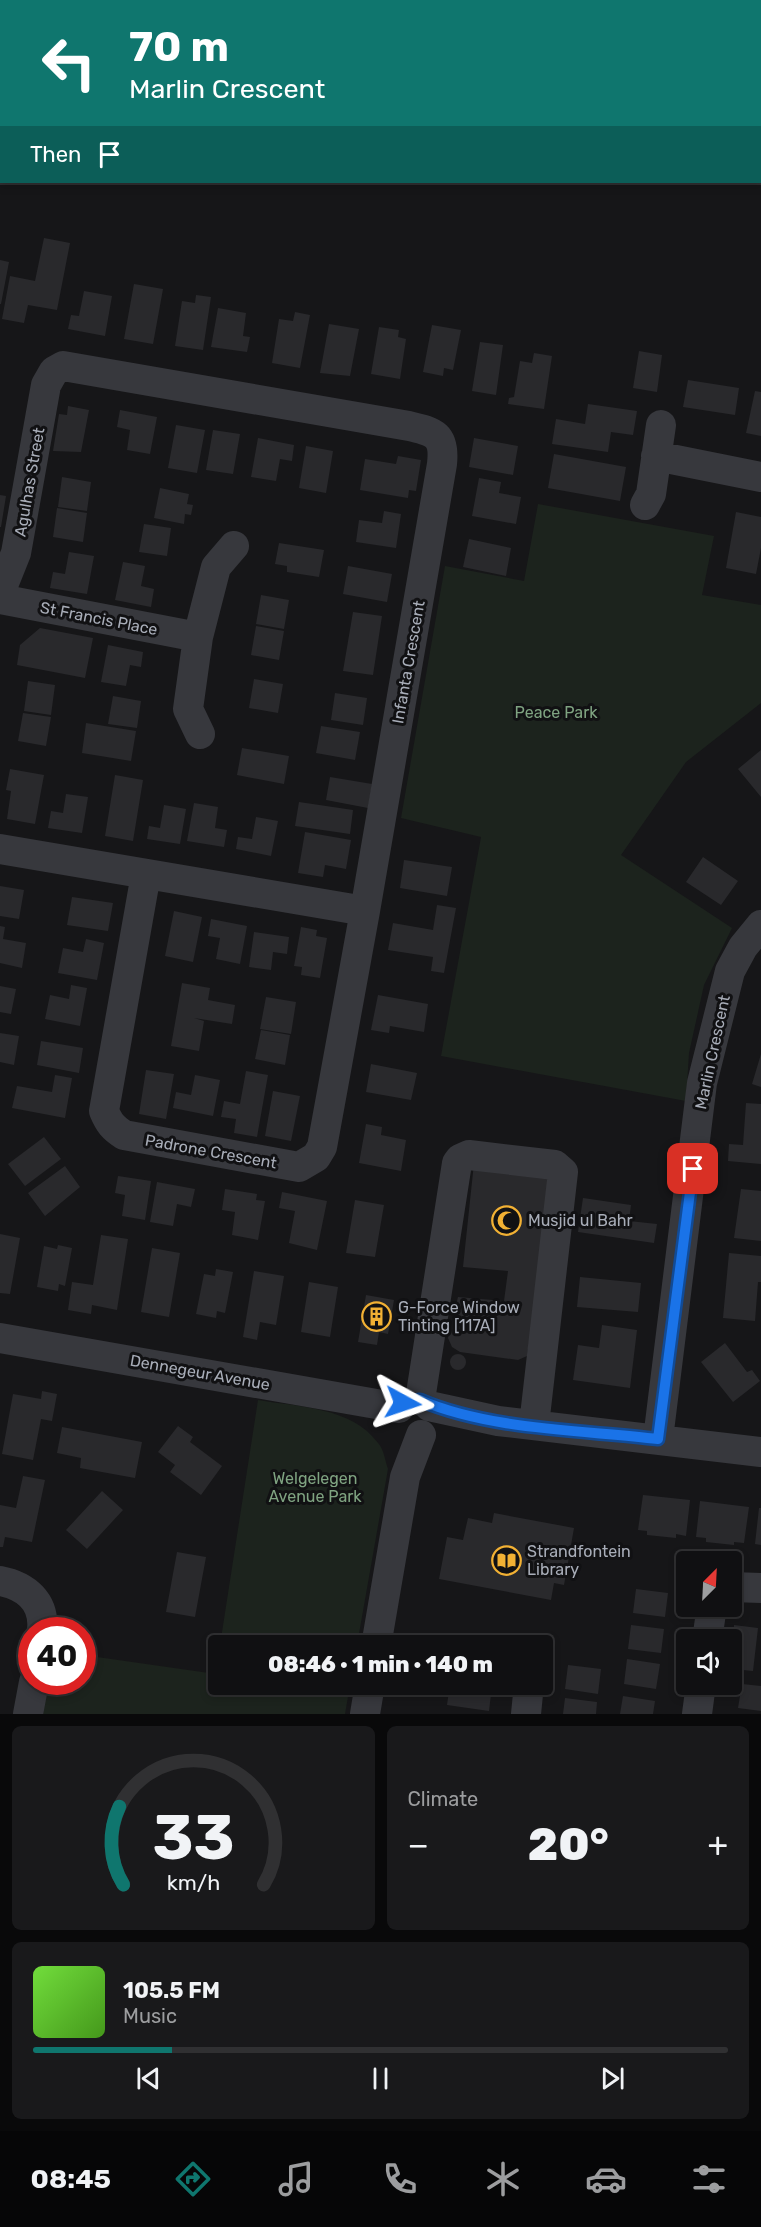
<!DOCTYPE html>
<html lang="en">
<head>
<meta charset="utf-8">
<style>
  :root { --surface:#101012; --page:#19191b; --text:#f1f3f6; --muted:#9c9d9f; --line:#303032; --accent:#0f766e }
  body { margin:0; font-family:Rubik,sans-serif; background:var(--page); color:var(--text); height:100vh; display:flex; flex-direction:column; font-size:22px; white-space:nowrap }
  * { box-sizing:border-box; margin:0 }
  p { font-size:20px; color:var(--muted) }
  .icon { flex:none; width:33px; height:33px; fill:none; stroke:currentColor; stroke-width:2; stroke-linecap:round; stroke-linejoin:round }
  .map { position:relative; height:1714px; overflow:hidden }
  .details { display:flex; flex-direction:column; gap:12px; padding:12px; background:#09090a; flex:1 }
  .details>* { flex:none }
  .top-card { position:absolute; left:0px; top:0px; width:762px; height:183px; box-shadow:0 3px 9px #0003,0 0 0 2px var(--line); background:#0f766e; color:#fff; overflow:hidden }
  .needle { width:39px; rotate:24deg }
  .controls { position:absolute; left:676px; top:1551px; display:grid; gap:12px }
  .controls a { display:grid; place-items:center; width:66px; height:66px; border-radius:6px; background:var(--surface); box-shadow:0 3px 9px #0003,0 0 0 2px var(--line); font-size:30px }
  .speed { position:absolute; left:18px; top:1617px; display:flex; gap:12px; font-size:30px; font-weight:700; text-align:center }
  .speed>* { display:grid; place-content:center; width:78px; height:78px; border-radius:50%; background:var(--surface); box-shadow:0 3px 9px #0003,0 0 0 2px var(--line); line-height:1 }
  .speed .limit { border:9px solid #d22; background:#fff; color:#111 }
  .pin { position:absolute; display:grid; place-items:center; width:51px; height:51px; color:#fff; margin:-26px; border-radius:12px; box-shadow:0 3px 9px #0006 }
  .me { position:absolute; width:66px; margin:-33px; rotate:95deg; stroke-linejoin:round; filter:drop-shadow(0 0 4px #0008) }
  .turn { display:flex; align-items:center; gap:21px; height:126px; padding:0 30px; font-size:27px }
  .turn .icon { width:78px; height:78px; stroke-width:2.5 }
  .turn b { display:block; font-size:42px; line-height:51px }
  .then { display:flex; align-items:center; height:57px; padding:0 30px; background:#0003; gap:12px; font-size:22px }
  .big { font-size:45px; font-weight:800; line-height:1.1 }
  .details .widget { flex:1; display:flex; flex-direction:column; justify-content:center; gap:9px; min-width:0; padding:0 21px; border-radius:9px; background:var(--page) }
  .details .dial { align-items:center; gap:0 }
  .dial svg { height:156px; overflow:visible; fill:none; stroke:var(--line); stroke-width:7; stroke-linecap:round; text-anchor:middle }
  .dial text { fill:var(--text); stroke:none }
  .song { display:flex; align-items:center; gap:18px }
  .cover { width:72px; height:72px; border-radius:9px; background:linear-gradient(135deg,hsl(100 70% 55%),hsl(100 70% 35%)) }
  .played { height:6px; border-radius:3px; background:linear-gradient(90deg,var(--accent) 20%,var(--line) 20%) }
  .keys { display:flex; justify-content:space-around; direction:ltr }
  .heat { display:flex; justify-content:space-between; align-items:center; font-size:33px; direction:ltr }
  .details .tiles { flex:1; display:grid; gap:12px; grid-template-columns:1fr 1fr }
  .widget:last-child { grid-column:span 2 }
  .trip { position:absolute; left:208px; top:1635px; width:345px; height:60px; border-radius:6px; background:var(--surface); box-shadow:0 3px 9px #0003,0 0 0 2px var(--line); font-weight:800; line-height:60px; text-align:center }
  .tabs { display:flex; height:96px; justify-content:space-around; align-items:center; background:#060607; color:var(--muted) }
  .tabs .icon { width:42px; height:42px }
  .tabs .selected { color:var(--accent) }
  .tabs b { font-size:27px; color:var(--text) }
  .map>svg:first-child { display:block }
  .green { fill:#1c231d }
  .building { fill:#29292c }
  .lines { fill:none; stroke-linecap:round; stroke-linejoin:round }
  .minor { stroke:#37383d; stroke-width:30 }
  .route-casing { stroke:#114b97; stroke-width:15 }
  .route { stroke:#1a73e8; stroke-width:10 }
  .labels { text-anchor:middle; stroke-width:6; stroke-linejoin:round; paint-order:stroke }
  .street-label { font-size:16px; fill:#a8adb8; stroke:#111113 }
  .park-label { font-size:16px; fill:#7fa381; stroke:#111113 }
  .poi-label { font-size:16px; fill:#a8adb8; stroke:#111113; text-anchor:start }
</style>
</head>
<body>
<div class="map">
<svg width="761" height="1714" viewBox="0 0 761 1714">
  <rect width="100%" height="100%" fill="#161618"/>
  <path class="green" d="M538 504 714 536 702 595 761 605V703L686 762 621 855 732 928 704 985 689 1053 686 1101 441 1056 481 837 401 818 445 566 524 581Z
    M258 1400C298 1407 352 1407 378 1443 384 1449 385 1461 388 1469L357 1645H220Z
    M219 1652V1684L350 1685 345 1714H43L48 1682H82L83 1655 216 1674Z"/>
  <path class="building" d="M44 238 70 243 57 310 28 305 24 323 2 319 10 276 35 281Z
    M0 260 9 262 1 304H0Z
    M134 284 163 289 153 344 124 339Z
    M84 291 112 296 105 336 68 329 71 315 79 316Z
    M196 295 211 297 203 350 175 346 182 301 195 303Z
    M218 308 246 313 243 336 250 337 247 352 211 347Z
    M295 312 310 315 300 368 272 363 279 319 293 321Z
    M329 324 359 329 350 376 320 373Z
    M432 325 461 330 453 370 444 368 443 376 423 372Z
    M379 327 399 330 398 337 406 339 400 379 371 374Z
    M480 342 503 345 496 395 472 391Z
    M639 351 662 355 657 392 633 388Z
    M534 353 552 356 544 409 508 404 509 398 514 397 520 361 532 363Z
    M688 380 739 388 735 415 683 407Z
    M755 391 761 392V436L746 433Z
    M588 404 637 411 633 435 611 432 608 452 552 444 556 419 585 424Z
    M68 406 89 410 81 452 53 451 59 414 67 415Z
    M120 410 157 417 150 454 127 450 130 430 117 427Z
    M176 425 205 430 197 473 168 468Z
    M213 430 240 434 233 474 206 470Z
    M258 438 294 445 292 461 280 459 276 481 251 477Z
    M474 438 518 446 513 475 469 467Z
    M306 446 333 451 326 493 299 488Z
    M554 454 626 467 620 501 548 488Z
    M398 456 421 460 416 491 409 490 408 498 360 490 365 459 396 464Z
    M62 477 91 482 87 511 58 507Z
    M479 478 501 482 499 493 521 497 516 524 472 516Z
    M160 488 189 494 187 504 193 505 191 515 185 514 184 524 154 518Z
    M0 495 6 496 1 527H0Z
    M57 508 87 513 83 542 53 537Z
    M384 511 401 514 396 548 356 542 359 520 382 523Z
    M736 512 761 517V548L756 574 726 568Z
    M144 524 171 528 167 556 139 552Z
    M469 539 511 548 506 576 463 567Z
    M279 543 324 550 319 577 287 572V566L275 564Z
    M69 552 94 556 87 594 50 588 53 572 65 574Z
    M123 562 145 566 141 586 154 589 151 607 115 600Z
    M348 566 392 574 387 602 343 594Z
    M261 595 289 600 284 629 256 624Z
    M353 612 382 616 373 675 343 671Z
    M256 626 284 631 279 660 251 655Z
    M40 628 93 638 85 678 17 665 20 645Z
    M108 645 143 652 141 667 130 665 126 686 101 682Z
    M254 679 283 684 278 713 249 708Z
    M28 681 55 685 51 715 24 711Z
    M335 693 367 698 363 725 331 720Z
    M113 696 141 701 137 728 108 724Z
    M23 713 51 717 46 746 18 741Z
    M86 723 136 731 131 761 82 753Z
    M321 726 360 732 355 760 316 753Z
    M242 748 289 756 284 784 237 775Z
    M761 750V797L738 769Z
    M10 769 44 775 35 824 7 819 11 791 6 790Z
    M115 775 143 780 133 841 105 836Z
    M330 777 372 784 368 808 326 800Z
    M66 794 88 797 82 833 48 828 51 811 63 813Z
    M299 802 353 810 350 834 295 826Z
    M194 803 218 807 215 828 227 830 224 847 187 841Z
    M164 805 186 809 180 844 147 839 149 826 160 828Z
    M256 817 278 821 271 856 236 849 238 837 252 839Z
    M305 832 351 840 346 869 325 865 323 877 298 873Z
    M703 857 738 881 721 905 686 882Z
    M404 860 452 867 447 896 400 888Z
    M0 886 24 890 19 919 0 916Z
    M72 897 113 903 108 931 67 925Z
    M437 905 456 908 444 973 431 971 433 957 388 950 393 923 433 930Z
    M174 911 202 917 193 962 165 956Z
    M211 919 247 926 240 964 216 959 220 938 208 936Z
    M0 926 5 927 3 939 26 943 22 968 0 963Z
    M301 927 317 930 316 936 327 938 320 978 301 975 302 967 294 966Z
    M254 932 289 937 287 954 273 952 271 970 249 967Z
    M86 939 104 943 97 980 58 973 63 948 83 952Z
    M182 983 210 988 208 1000 235 1005 232 1024 194 1018 204 1021 199 1051 171 1046Z
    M71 985 87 988 80 1026 45 1019 50 995 69 999Z
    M0 986 16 989 11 1014 0 1012Z
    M378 995 428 1004 424 1032 390 1026 389 1033 371 1030Z
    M266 997 296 1002 291 1034 260 1029Z
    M261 1030 290 1035 285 1065 255 1059Z
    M0 1033 19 1036 14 1065 0 1062Z
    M41 1041 83 1048 79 1073 37 1065Z
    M761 1054V1087L752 1084Z
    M371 1064 417 1073 411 1100 366 1092Z
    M146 1070 174 1074 166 1119 139 1114Z
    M246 1071 268 1075 257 1137 234 1133 236 1119 221 1117 224 1101 240 1104Z
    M55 1075 72 1078 65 1118 12 1108 17 1086 52 1092Z
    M195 1075 220 1080 213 1116 173 1108 176 1092 191 1095Z
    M273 1091 300 1096 291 1141 265 1136Z
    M746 1103 761 1104V1164L728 1161 729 1144 743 1145Z
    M366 1124 382 1127 381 1135 406 1140 401 1171 359 1163Z
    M44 1137 61 1159 25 1186 8 1164Z
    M474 1163 553 1173 527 1356 518 1360 460 1352 452 1347 448 1338 458 1297 504 1301 508 1271 463 1267Z
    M65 1166 80 1187 45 1216 28 1193Z
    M118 1176 151 1181 145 1220 122 1216 125 1195 115 1193Z
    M157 1182 195 1189 191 1207 177 1204 173 1226 150 1222Z
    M225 1189 257 1194 256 1200 265 1201 258 1240 232 1235 235 1212 222 1210Z
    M741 1189 761 1191V1241L734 1238Z
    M282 1192 327 1201 317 1250 289 1243 295 1211 279 1208Z
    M583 1198 631 1205 629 1221 657 1224 654 1243 578 1232Z
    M355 1200 384 1205 375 1257 346 1253Z
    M0 1234 20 1238 10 1294 0 1293Z
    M101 1235 128 1239 117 1310 92 1305 91 1314 68 1310 72 1282 93 1285Z
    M58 1245 72 1248 65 1286 59 1284 58 1291 37 1287 44 1246 57 1249Z
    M152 1248 180 1253 169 1317 141 1312Z
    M729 1253 761 1256V1282H758L755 1321 723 1318Z
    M216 1269 233 1272 225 1313 217 1311 216 1318 196 1314 204 1274 215 1276Z
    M254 1271 284 1276 276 1325 260 1322 257 1340 243 1337Z
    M580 1277 641 1283 638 1312 577 1307Z
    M309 1282 338 1287 330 1337 301 1332Z
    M366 1295 394 1300 388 1334 379 1332 377 1345 358 1342Z
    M602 1325 637 1330 630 1388 573 1380 578 1345 599 1348Z
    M725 1343 747 1372 752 1370 760 1381 733 1402 701 1362Z
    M450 1362a8 8 0 1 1 16 0a8 8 0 1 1-16 0Z
    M42 1391 57 1394 52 1421 41 1419 33 1460 2 1454 13 1394 41 1399Z
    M178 1426 193 1437 190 1442 222 1466 201 1495 170 1472 175 1465 158 1452Z
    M62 1427 142 1442 135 1478 80 1468 81 1458 57 1453Z
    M23 1476 45 1480 32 1542 5 1537 3 1547H0V1505L16 1508Z
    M102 1491 123 1510 87 1549 66 1530Z
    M643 1495 690 1500 686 1536 676 1534V1538L647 1535V1531L638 1530Z
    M700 1501 749 1507 744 1543 734 1542V1545L706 1542V1538L696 1537Z
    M759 1508H761V1545L755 1544Z
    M494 1513 574 1528 564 1585 554 1583 551 1600 439 1579 447 1537 463 1540 468 1518 492 1523Z
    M177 1552 206 1557 195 1617 166 1612Z
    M636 1589 668 1593 665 1617 633 1613Z
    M631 1625 664 1629 661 1653 628 1649Z
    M734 1625 758 1628 753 1671 732 1669Z
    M627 1659 660 1664 656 1689 624 1684Z
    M568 1665 601 1669 598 1694 565 1689Z
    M450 1684 492 1686 489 1711 447 1705Z
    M742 1684 761 1686V1711L738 1708Z
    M623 1696 655 1701 653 1714H620Z
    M565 1698 597 1702 596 1714H563Z"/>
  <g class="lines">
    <path class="minor" d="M656 456 761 477
      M645 505 651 494 661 425
      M0 593 16 553 46 385 54 371 63 366 409 426C435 432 445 435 442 464L365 911 0 849
      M0 599 198 637
      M200 734 188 709 198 637 216 567 234 546
      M146 874 104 1111C109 1123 113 1128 124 1135L299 1167 316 1157 322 1147 365 911
      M0 1338 399 1408
      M420 1400 457 1163 460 1159 469 1155 555 1165 563 1172 534 1425
      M429 1406 498 1421 761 1452
      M658 1439 702 1083 730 971 743 947 761 925
      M0 1581C26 1586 45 1602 42 1630
      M732 1587 761 1588
      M707 1640 712 1606
      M376 1646 405 1477 421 1435
      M28 1714 34 1682
      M365 1714 370 1684
      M526 1714 529 1684
      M697 1714 701 1684"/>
  </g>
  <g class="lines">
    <defs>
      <path id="route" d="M403 1403 420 1400C490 1430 582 1430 658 1439L693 1169"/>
    </defs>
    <use href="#route" class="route-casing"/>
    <use href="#route" class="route"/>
  </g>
  <defs>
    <symbol id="mosque-ring" viewBox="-11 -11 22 22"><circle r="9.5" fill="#111113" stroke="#f2b134" stroke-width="1.5"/><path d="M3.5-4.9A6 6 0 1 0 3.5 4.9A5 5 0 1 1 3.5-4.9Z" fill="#f2b134"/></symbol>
    <symbol id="building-ring" viewBox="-11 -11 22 22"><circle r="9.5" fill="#111113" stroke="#f2b134" stroke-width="1.5"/><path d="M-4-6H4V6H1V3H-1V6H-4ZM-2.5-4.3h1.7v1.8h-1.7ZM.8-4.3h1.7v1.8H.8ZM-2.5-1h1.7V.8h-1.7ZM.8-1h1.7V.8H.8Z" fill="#f2b134"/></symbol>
    <symbol id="library-ring" viewBox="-11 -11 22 22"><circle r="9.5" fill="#111113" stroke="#f2b134" stroke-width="1.5"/><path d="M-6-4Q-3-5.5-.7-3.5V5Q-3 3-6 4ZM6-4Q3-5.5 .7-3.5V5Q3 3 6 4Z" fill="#f2b134"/></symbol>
  </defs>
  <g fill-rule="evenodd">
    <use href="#mosque-ring" x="490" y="1204" width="33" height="33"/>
    <use href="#building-ring" x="360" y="1300" width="33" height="33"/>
    <use href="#library-ring" x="490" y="1544" width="33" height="33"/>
  </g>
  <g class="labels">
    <g class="street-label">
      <text transform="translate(29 482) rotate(-80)" y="6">Agulhas Street</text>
      <text transform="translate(99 618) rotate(11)" y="6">St Francis Place</text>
      <text transform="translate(408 662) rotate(-80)" y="6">Infanta Crescent</text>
      <text transform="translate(712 1052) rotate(-78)" y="6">Marlin Crescent</text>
      <text transform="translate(211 1151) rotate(10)" y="6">Padrone Crescent</text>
      <text transform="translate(200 1372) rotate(10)" y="6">Dennegeur Avenue</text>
    </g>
    <g class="park-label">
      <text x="556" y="718">Peace Park</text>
      <text x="315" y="1484">Welgelegen<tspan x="315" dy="18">Avenue Park</tspan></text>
    </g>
    <g class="poi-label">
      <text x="528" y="1226">Musjid ul Bahr</text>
      <text x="398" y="1313">G-Force Window<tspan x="398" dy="18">Tinting [117A]</tspan></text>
      <text x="527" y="1557">Strandfontein<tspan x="527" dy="18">Library</tspan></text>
    </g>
  </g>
</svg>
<div class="controls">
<a><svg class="needle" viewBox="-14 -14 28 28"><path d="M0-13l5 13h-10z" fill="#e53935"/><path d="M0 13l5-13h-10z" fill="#9c9d9f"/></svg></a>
<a><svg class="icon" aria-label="sound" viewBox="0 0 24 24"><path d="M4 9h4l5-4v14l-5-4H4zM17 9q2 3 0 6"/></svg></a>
</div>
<div class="speed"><div class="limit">40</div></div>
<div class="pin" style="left:693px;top:1169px;background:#d93025"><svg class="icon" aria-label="arrive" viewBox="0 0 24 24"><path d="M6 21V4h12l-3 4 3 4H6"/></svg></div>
<svg class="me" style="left:403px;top:1403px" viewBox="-20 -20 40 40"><path d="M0-17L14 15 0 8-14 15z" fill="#1a73e8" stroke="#fff" stroke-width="4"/></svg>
<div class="trip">08:46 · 1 min · 140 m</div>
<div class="top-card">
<div class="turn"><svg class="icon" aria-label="left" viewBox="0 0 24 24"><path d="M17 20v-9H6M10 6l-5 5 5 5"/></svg><div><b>70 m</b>Marlin Crescent</div></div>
<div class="then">Then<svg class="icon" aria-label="arrive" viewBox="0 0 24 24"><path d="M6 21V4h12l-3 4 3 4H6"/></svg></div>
</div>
</div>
<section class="details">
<div class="tiles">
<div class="widget dial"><svg viewBox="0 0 100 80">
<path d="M14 69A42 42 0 1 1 86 69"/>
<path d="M14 69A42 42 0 0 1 12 29" stroke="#0f766e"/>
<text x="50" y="56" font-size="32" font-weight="700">33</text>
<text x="50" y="72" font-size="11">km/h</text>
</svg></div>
<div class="widget"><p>Climate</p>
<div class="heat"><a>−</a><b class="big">20°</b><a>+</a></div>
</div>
<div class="widget">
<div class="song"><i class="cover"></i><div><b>105.5 FM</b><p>Music</p></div></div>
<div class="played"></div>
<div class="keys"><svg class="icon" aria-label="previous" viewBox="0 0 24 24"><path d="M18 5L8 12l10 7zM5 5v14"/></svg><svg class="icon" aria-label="pause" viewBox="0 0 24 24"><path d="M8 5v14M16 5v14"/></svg><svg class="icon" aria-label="next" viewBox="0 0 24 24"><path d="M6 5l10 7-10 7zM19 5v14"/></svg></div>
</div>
</div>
</section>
<nav class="tabs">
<b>08:45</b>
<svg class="icon selected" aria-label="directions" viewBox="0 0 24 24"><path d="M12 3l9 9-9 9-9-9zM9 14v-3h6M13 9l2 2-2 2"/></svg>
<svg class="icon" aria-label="music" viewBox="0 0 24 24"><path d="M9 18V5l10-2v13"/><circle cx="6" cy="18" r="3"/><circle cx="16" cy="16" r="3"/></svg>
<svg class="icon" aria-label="phone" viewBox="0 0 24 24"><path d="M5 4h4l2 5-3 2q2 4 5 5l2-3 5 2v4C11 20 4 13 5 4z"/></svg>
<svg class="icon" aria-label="climate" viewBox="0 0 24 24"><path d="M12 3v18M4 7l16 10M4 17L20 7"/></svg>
<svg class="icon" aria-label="car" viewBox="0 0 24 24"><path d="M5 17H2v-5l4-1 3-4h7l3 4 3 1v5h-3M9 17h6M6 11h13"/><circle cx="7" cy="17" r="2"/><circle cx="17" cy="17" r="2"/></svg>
<svg class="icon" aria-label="filters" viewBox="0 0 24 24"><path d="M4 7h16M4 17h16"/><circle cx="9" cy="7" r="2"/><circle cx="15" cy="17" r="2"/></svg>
</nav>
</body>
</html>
